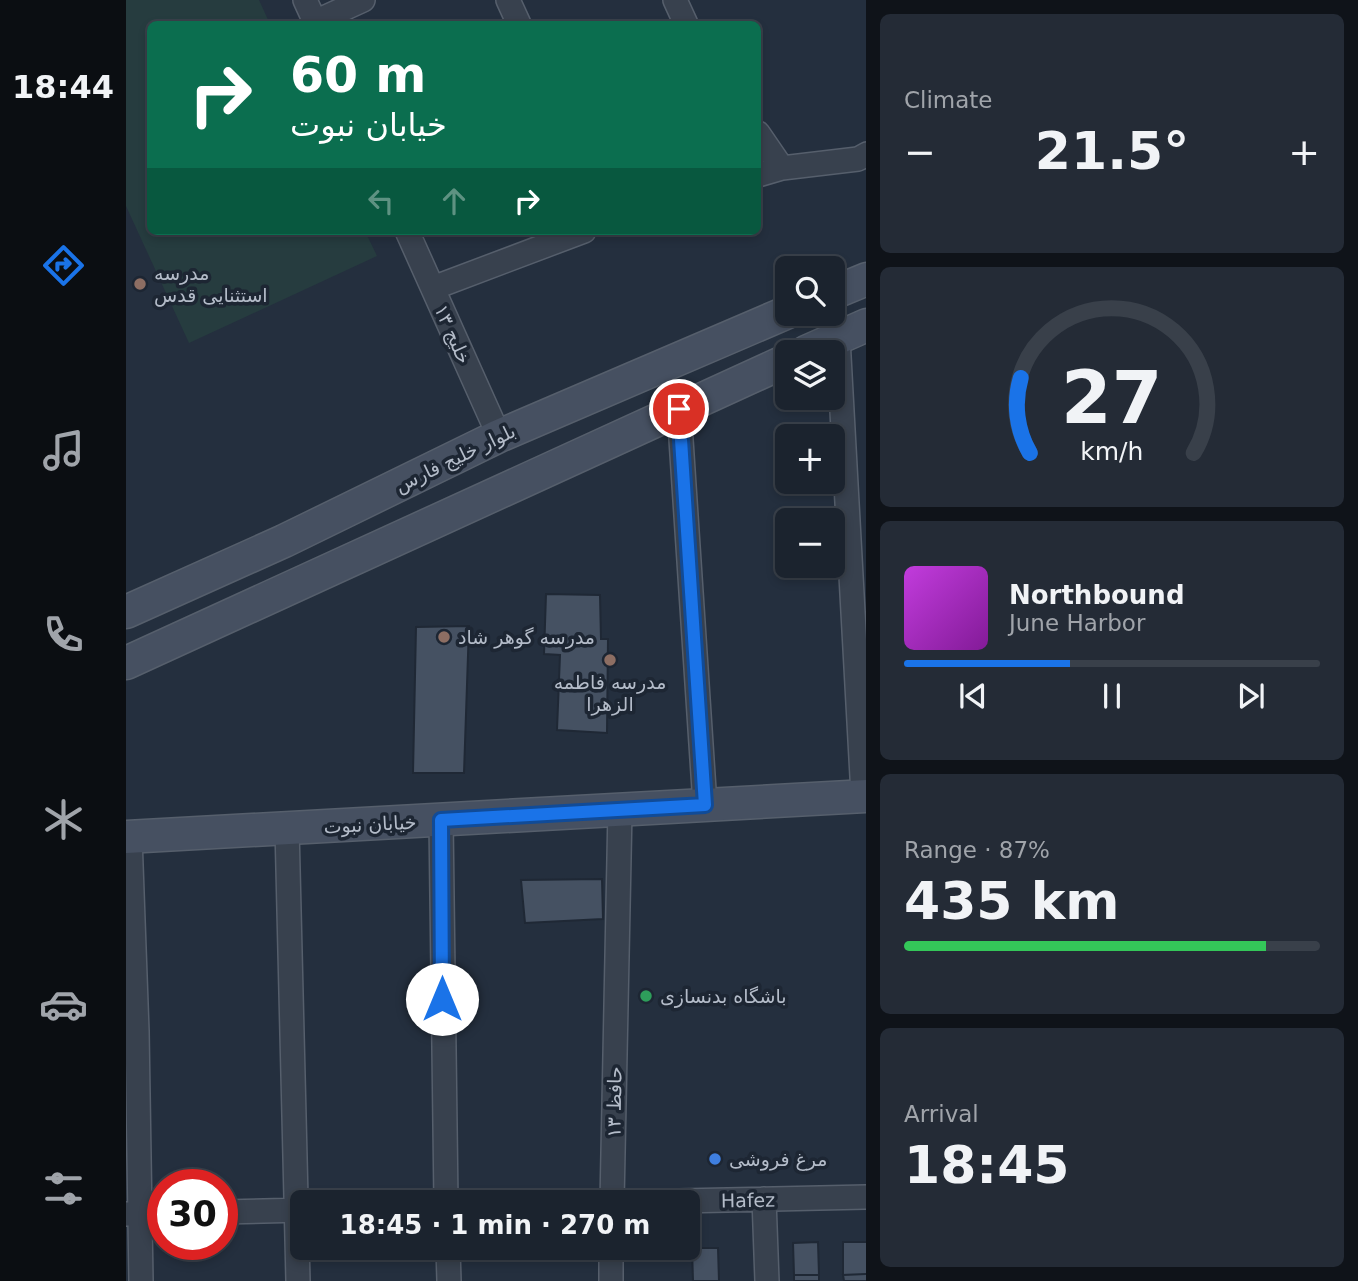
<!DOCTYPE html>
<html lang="en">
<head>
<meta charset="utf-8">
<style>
  :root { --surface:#1b232e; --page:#242b36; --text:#f1f3f6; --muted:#a0a4aa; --line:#39404a; --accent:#1a73e8 }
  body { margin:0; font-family:"DejaVu Sans","Noto Sans Arabic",sans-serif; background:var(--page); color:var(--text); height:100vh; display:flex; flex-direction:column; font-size:26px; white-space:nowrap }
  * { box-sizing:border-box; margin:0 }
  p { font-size:23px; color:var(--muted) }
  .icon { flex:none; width:38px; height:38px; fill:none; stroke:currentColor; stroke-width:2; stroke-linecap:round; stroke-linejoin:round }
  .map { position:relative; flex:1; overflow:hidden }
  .details { display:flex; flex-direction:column; gap:14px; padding:14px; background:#0f1319; width:492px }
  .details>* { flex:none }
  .hud { position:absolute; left:21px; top:21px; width:614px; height:214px; border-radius:10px; box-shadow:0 4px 10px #0003,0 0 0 2px var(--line); background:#0b6e4f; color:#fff; overflow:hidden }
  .controls { position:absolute; left:649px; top:256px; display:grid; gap:14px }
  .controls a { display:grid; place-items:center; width:70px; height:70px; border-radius:10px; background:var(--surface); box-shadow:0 4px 10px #0003,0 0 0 2px var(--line); font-size:35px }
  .speed { position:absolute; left:21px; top:1169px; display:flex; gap:14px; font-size:35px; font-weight:700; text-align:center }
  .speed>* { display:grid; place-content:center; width:91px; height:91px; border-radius:50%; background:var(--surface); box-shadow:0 4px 10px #0003,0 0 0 2px var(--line); line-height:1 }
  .speed .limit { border:10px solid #d22; background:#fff; color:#111 }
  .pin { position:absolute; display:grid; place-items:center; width:60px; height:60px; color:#fff; margin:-30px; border:4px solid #fff; border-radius:50%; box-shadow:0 2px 7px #0007 }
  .me { position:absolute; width:77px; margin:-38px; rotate:0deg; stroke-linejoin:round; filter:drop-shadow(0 0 5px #0008) }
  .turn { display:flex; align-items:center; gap:24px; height:147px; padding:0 28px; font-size:32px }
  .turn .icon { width:91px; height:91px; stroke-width:2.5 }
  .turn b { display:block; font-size:49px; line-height:60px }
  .lanes { display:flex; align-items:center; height:66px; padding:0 28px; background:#0003; justify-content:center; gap:35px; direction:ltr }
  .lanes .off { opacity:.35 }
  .big { font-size:52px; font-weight:800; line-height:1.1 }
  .details .widget { flex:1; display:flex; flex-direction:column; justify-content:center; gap:10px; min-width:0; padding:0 24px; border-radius:10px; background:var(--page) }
  .details .dial { align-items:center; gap:0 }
  .dial svg { height:182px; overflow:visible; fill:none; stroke:var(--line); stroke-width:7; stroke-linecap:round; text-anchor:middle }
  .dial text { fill:var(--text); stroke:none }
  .song { display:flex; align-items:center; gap:21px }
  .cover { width:84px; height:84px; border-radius:10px; background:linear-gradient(135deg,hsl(290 70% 55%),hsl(290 70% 35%)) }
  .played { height:7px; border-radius:4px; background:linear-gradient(90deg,var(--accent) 40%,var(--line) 40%) }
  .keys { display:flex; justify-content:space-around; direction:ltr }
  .heat { display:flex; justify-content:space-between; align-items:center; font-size:38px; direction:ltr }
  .charge { height:10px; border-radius:5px; background:linear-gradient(90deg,#34c759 87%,var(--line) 0) }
  .trip { position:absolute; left:164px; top:1190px; width:410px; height:70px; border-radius:10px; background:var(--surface); box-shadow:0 4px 10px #0003,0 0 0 2px var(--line); font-weight:800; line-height:70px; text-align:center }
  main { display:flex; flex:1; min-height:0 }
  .menu { display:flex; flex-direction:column; width:126px; justify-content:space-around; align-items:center; background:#0b0e12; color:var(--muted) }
  .menu .icon { width:49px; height:49px }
  .menu .current { color:var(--accent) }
  .menu b { font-size:32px; color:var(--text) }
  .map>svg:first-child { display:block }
  .green { fill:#263c3f }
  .building { fill:#455162; stroke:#1f2835; stroke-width:2 }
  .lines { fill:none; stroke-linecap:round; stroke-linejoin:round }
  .street-casing { stroke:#565f6c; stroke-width:26 }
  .secondary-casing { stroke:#565f6c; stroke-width:35 }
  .street { stroke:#38414e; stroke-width:23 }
  .secondary { stroke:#465061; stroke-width:32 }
  .route-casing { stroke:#114b97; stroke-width:18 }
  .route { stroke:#1a73e8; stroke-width:12 }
  .education-dot { fill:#8d6e63; stroke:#1d2633; stroke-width:2.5 }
  .leisure-dot { fill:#2e9e5b; stroke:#1d2633; stroke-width:2.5 }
  .shop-dot { fill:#3f7fe0; stroke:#1d2633; stroke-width:2.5 }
  .labels { text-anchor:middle; stroke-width:7; stroke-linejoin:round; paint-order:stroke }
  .poi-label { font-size:19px; fill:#b4bcc9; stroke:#1d2633; text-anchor:start }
  .street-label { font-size:19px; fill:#b4bcc9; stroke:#1d2633 }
</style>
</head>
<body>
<main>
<nav class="menu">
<b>18:44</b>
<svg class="icon current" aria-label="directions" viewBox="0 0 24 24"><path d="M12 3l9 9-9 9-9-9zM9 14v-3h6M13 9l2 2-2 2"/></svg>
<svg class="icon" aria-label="music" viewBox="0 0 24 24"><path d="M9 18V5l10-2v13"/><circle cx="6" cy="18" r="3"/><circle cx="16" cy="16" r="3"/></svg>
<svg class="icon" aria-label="phone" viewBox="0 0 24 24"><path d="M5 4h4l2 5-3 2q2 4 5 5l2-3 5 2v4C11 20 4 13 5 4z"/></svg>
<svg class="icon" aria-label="climate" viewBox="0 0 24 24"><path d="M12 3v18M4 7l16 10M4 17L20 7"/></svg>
<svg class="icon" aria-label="car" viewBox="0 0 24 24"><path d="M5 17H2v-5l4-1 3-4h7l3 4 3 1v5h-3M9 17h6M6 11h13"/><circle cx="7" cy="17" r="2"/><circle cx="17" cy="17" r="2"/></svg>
<svg class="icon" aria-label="filters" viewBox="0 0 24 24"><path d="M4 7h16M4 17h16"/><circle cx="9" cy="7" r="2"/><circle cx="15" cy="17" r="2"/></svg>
</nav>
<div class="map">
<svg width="741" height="1281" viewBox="0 0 741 1281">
  <rect width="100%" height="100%" fill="#242f3e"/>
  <path class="green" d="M0 0H133L144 24H24V231H239L251 256 63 343 0 206Z"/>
  <path class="building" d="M420 594 474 595 475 639H482L481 733 431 730 434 655 418 654Z
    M343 626 338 773H287L290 627Z
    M476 879 477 919 399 923 395 880Z
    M692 1242 693 1275H668L667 1243Z
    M717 1242H741V1274L717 1275Z
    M566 1248H592L593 1281H567Z
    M741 1274V1281H718L717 1275Z
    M668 1275H693V1281H668Z"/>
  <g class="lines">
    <defs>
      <path id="street" d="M179 0 190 24
        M382 0 393 24
        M549 0 560 24
        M189 22 237 0
        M632 133 656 168
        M632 175 656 168 732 159 741 154
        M281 231 373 436
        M307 288 458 231
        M712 338 737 795
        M553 409 579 805
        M315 820 320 1202
        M161 828 172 1281
        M4 837 11 1031 15 1281
        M638 1199 641 1281
        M486 1202 494 809
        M504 1202 741 1197
        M96 1212 177 1210
        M0 1214 37 1213
        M322 1248 323 1281
        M485 1281V1248"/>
      <path id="secondary" d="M707 293 741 279
        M680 352 741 325
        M0 612 158 541 373 436 662 312
        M0 663 662 360
        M0 837 741 796"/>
    </defs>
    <use href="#street" class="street-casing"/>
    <use href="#secondary" class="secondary-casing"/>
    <use href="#street" class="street"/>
    <use href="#secondary" class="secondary"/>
  </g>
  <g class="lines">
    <defs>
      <path id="route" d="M316 999 315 820 579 805 553 409"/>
    </defs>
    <use href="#route" class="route-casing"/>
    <use href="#route" class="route"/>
  </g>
  <g class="education-dot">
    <circle cx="14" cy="284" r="7"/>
    <circle cx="318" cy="637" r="7"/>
    <circle cx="484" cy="660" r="7"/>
  </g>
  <circle class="leisure-dot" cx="520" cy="996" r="7"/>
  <circle class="shop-dot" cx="589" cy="1159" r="7"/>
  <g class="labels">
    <g class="poi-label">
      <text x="28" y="280">مدرسه<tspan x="28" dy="22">استثنایی قدس</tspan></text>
      <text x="332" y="644">مدرسه گوهر شاد</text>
      <text x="484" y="689" text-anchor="middle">مدرسه فاطمه<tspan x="484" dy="22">الزهرا</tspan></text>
      <text x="534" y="1003">باشگاه بدنسازی</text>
      <text x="603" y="1166">مرغ فروشی</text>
    </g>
    <g class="street-label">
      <text transform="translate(327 334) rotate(66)" y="7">خلیج ۱۳</text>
      <text transform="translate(329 458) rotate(-26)" y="7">بلوار خلیج فارس</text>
      <text transform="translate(244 824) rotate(-3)" y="7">خیابان نبوت</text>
      <text transform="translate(488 1102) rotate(-89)" y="7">حافظ ۱۳</text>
      <text transform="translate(622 1200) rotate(-1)" y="7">Hafez</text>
    </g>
  </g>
</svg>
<div class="controls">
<a><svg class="icon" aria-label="search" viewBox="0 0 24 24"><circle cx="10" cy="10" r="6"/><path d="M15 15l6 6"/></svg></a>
<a><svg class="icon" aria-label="layers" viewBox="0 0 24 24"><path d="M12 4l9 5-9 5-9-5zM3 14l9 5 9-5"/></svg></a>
<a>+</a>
<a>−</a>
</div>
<div class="speed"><div class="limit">30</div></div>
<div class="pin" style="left:553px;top:409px;background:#d93025"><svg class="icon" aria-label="arrive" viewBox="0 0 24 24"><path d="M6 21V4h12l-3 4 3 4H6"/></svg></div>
<svg class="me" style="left:316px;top:999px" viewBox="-20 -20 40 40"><circle r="19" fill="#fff"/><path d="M0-13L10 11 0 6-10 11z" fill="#1a73e8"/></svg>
<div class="trip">18:45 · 1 min · 270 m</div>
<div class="hud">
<div class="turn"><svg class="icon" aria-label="right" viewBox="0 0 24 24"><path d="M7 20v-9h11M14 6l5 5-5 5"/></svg><div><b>60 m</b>خیابان نبوت</div></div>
<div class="lanes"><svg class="icon off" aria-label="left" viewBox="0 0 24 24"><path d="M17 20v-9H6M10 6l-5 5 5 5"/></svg><svg class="icon off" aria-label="ahead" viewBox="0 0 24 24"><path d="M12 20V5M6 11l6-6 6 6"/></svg><svg class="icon" aria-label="right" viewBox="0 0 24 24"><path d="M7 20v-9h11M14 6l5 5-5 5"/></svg></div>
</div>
</div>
<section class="details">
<div class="widget"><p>Climate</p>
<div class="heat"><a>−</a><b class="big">21.5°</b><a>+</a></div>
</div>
<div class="widget dial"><svg viewBox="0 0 100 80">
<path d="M14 69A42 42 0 1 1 86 69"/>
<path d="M14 69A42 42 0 0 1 10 36" stroke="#1a73e8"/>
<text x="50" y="56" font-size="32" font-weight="700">27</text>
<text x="50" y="72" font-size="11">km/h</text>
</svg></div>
<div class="widget">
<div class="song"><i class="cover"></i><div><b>Northbound</b><p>June Harbor</p></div></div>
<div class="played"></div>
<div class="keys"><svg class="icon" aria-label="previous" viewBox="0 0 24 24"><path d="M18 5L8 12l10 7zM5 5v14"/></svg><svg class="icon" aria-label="pause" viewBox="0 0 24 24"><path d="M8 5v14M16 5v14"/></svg><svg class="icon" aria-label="next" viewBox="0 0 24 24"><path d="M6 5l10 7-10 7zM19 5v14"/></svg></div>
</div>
<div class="widget"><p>Range · 87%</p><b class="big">435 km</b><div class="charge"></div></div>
<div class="widget"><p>Arrival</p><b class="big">18:45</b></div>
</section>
</main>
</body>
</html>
